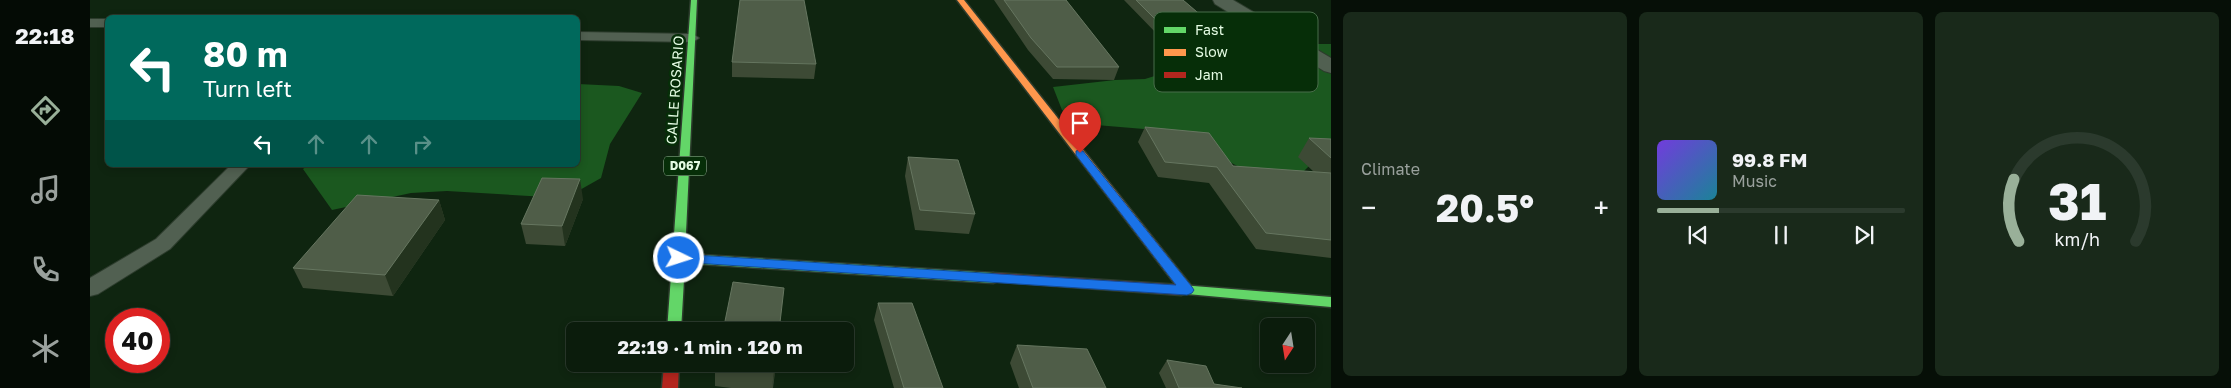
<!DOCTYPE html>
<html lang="en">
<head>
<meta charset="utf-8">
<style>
  :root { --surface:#0b1c0c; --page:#19291a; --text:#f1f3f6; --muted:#9aa19d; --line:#2b3a2d; --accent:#99b099 }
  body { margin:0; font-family:"Golos Text",sans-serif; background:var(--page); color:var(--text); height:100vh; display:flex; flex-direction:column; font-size:19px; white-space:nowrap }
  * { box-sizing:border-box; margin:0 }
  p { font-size:16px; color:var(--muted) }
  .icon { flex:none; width:28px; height:28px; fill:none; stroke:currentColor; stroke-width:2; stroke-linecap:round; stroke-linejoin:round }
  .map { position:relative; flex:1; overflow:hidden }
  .panel { display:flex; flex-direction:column; gap:12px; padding:12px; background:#060f07; width:900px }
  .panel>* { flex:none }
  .banner { position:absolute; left:15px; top:15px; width:475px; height:152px; border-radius:8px; box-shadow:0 2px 8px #0003,0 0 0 1px var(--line); background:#00695c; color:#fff; overflow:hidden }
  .needle { width:32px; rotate:192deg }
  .fabs { position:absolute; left:1170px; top:318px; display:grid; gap:10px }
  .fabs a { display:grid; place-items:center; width:55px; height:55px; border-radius:8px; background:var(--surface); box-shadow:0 2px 8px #0003,0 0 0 1px var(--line); font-size:25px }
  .speed { position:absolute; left:15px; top:308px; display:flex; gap:10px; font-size:25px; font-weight:700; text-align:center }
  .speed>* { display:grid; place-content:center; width:65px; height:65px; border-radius:50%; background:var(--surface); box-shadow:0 2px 8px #0003,0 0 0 1px var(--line); line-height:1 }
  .speed .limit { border:8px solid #d22; background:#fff; color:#111 }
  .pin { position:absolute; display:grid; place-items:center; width:42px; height:42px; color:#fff; margin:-51px -21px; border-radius:50% 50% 50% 0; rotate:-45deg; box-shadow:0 0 5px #0007 }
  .pin .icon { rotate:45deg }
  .me { position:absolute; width:55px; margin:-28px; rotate:94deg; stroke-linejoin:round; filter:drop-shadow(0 0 4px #0008) }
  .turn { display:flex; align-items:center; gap:18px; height:105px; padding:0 15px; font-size:22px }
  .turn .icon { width:65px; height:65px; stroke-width:2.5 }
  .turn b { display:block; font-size:35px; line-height:42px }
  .lanes { display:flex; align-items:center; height:48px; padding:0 15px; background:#0003; justify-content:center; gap:25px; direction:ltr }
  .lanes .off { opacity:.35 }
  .big { font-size:38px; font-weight:700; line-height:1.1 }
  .panel .card { flex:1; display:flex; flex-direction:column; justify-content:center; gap:8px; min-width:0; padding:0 18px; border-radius:8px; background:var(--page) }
  .panel .dial { align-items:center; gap:0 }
  .dial svg { height:130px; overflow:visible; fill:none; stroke:var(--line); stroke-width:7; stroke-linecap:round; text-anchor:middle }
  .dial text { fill:var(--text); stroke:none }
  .song { display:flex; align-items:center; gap:15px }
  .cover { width:60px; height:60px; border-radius:8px; background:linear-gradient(135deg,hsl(260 70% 55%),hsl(190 70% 35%)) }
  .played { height:5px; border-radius:2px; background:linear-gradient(90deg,var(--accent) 25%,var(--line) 25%) }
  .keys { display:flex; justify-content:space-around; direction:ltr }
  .heat { display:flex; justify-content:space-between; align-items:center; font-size:28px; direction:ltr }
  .panel .tiles { flex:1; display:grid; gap:12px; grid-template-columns:repeat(3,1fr) }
  .trip { position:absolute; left:476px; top:322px; width:288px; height:50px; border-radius:8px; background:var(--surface); box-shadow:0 2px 8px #0003,0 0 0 1px var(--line); font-weight:700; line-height:50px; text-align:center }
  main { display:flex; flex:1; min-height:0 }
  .tabs { display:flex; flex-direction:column; width:90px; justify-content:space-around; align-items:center; background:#040b05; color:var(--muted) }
  .tabs .icon { width:35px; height:35px }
  .tabs .active { color:var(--accent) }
  .tabs b { font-size:22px; color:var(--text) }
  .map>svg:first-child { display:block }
  .forest { fill:#1b581f }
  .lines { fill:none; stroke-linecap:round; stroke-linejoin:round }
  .lane-casing { stroke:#2d3c2d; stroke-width:2 }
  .street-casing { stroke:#2d3c2d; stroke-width:2 }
  .fast-casing { stroke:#2d3c2d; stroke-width:3 }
  .slow-casing { stroke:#2d3c2d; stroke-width:3 }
  .jam-casing { stroke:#2d3c2d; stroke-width:3 }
  .lane { fill:#516051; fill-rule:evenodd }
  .street { fill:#516051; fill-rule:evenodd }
  .fast { fill:#63d668; fill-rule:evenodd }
  .slow { fill:#ff974d; fill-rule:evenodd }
  .jam { fill:#b3261e; fill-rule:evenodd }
  .wall { fill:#3d4a35 }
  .shaded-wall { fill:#23331e }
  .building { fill:#4f5d48; stroke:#667660 }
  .route { fill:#1a73e8; stroke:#114b97 }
  .labels { text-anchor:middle; stroke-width:5; stroke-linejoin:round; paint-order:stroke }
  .shield { fill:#062e08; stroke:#a1bea1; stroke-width:1 }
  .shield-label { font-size:12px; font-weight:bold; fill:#e4fbe3 }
  .street-label { font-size:14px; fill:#e4fbe3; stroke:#062e08 }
  .key { fill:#062e08; stroke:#496c4a; stroke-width:1 }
  .key-label { font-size:14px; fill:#e4fbe3 }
</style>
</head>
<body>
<main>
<nav class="tabs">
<b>22:18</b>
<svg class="icon active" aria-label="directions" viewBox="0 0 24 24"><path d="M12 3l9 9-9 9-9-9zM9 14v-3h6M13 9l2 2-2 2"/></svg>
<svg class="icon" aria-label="music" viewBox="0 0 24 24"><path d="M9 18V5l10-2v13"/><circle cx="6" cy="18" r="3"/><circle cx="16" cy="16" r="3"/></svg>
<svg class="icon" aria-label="phone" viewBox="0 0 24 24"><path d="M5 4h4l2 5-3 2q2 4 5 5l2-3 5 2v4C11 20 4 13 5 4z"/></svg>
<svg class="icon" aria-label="climate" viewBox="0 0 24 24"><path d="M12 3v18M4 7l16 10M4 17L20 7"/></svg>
</nav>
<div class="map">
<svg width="1241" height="388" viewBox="0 0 1241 388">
  <rect width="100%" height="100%" fill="#0f2510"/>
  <path class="forest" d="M1223 44H1241V158L1225 160 1204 181 1169 177 1112 148 1054 129 994 124 972 110 963 87 1025 80 1055 79 1071 74 1080 58C1124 48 1170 66 1215 57Z
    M488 84 529 86 552 93 520 144 511 178 488 191 456 197 357 191 321 193 242 210 213 169 218 165H488Z"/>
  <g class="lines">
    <defs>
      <path id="lane" d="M0 19H18V27H0Z
        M488 32 603 34 609 38 603 42 488 40Z
        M141 165H160L80 249 8 294 0 296V278L66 239Z"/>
      <path id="street" d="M1123 0H1143L1241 58V73L1234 71 1125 4Z"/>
      <path id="fast" d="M601 0H607L595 254 903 273 908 275 910 278 908 281 903 283 595 263 591 331H577Z
        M1091 285 1241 297V307L1086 293 1084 290 1086 287Z"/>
      <path id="slow" d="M867 0H874L1102 287 1104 290 1102 293H1092Z"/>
      <path id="jam" d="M903 273 1091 285 1096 287 1098 290 1096 293 1091 295 898 281 896 278 898 275Z
        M574 364H589L588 388H572Z"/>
    </defs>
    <use href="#lane" class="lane-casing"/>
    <use href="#street" class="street-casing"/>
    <use href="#fast" class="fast-casing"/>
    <use href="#slow" class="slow-casing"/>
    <use href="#jam" class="jam-casing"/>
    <use href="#lane" class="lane"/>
    <use href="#street" class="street"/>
    <use href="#fast" class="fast"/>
    <use href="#slow" class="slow"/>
    <use href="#jam" class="jam"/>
  </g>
  <path class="wall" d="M904 0H976L1029 67 1024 80 963 79 938 50Z
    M1034 0H1093L1127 29 1123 39 1069 36Z
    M642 62 726 64 724 79 642 77Z
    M1055 127 1143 166 1224 172 1208 157 1219 138 1241 139V258L1166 249 1119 183 1068 177 1048 142Z
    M818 157 885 214 879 234 825 230 815 176Z
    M493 199 475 246 436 244 431 224Z
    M349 200 355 220 303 296 213 288 203 268Z
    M788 303 853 388H804L784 320Z
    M927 345 1016 388H929L920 363Z
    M1077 360 1124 384 1152 388H1076L1069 373Z
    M625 364H686L683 388H641L625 386Z"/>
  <path class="shaded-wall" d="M490 179 493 199 475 246 472 226Z
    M349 200 355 220 303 296 295 275Z
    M685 364H686L682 388Z"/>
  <path class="building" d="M650 0H714L726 64 642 62Z
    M914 0H976L1029 67H967L941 38Z
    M1046 0H1093L1127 29 1073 27Z
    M1055 127 1119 133 1143 166 1241 173V240L1176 233 1127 167 1075 162Z
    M1219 138 1241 139V158Z
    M818 157 868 160 885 214 830 210Z
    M452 178 490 179 472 226 431 224Z
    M267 195 349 200 295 275 203 268Z
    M643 282 694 288 689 331H633Z
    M788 303H822L853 388H814Z
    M927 345 997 349 1016 388H943Z
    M1077 360 1116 366 1124 384 1152 388H1089Z
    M625 364H685L684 372Z"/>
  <path class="route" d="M990 150 993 151 1102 287 1104 290 1102 293 1097 295 589 262 583 258 589 254 1086 285 986 155V151Z"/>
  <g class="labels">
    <rect class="shield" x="574" y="156.5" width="42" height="19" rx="4"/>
    <g class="shield-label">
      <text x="595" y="170">D067</text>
    </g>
    <g class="street-label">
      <text transform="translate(585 90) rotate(-86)" y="5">CALLE ROSARIO</text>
    </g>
  </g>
  <rect x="1064" y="12" width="164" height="80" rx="8" class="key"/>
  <rect x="1074" y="27" width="22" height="6" fill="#63d668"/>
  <rect x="1074" y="49" width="22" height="7" fill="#ff974d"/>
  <rect x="1074" y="72" width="22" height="6" fill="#b3261e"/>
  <g class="key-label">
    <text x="1105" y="35">Fast</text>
    <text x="1105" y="57">Slow</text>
    <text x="1105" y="80">Jam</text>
  </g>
</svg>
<div class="fabs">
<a><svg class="needle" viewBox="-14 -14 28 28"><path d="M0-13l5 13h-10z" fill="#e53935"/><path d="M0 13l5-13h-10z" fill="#9aa19d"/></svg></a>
</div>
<div class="speed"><div class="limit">40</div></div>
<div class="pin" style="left:990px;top:153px;background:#d93025"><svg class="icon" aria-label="arrive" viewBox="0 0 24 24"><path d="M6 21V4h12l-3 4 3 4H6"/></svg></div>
<svg class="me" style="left:589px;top:258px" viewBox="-20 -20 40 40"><circle r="17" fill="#1a73e8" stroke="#fff" stroke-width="3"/><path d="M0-11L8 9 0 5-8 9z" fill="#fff"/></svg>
<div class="trip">22:19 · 1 min · 120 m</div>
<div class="banner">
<div class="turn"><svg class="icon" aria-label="left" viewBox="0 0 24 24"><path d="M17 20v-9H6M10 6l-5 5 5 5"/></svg><div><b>80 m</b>Turn left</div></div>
<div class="lanes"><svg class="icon" aria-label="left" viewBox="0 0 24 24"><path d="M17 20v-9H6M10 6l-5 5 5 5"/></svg><svg class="icon off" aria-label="ahead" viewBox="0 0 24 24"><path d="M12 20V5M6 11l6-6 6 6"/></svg><svg class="icon off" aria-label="ahead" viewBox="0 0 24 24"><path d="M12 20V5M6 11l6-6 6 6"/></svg><svg class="icon off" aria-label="right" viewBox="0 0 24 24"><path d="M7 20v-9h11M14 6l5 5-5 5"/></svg></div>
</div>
</div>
<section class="panel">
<div class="tiles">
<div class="card"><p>Climate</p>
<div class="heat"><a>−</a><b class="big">20.5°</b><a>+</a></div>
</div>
<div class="card">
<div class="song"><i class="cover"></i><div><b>99.8 FM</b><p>Music</p></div></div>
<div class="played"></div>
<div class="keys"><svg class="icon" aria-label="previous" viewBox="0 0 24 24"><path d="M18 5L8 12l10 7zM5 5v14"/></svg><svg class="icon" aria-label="pause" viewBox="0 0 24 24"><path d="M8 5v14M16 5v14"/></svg><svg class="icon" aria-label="next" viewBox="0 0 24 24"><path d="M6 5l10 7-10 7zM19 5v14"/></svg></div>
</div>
<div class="card dial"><svg viewBox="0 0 100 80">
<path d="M14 69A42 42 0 1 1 86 69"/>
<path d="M14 69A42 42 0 0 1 11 31" stroke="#99b099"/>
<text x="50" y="56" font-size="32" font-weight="700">31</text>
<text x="50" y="72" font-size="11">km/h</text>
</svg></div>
</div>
</section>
</main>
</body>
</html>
